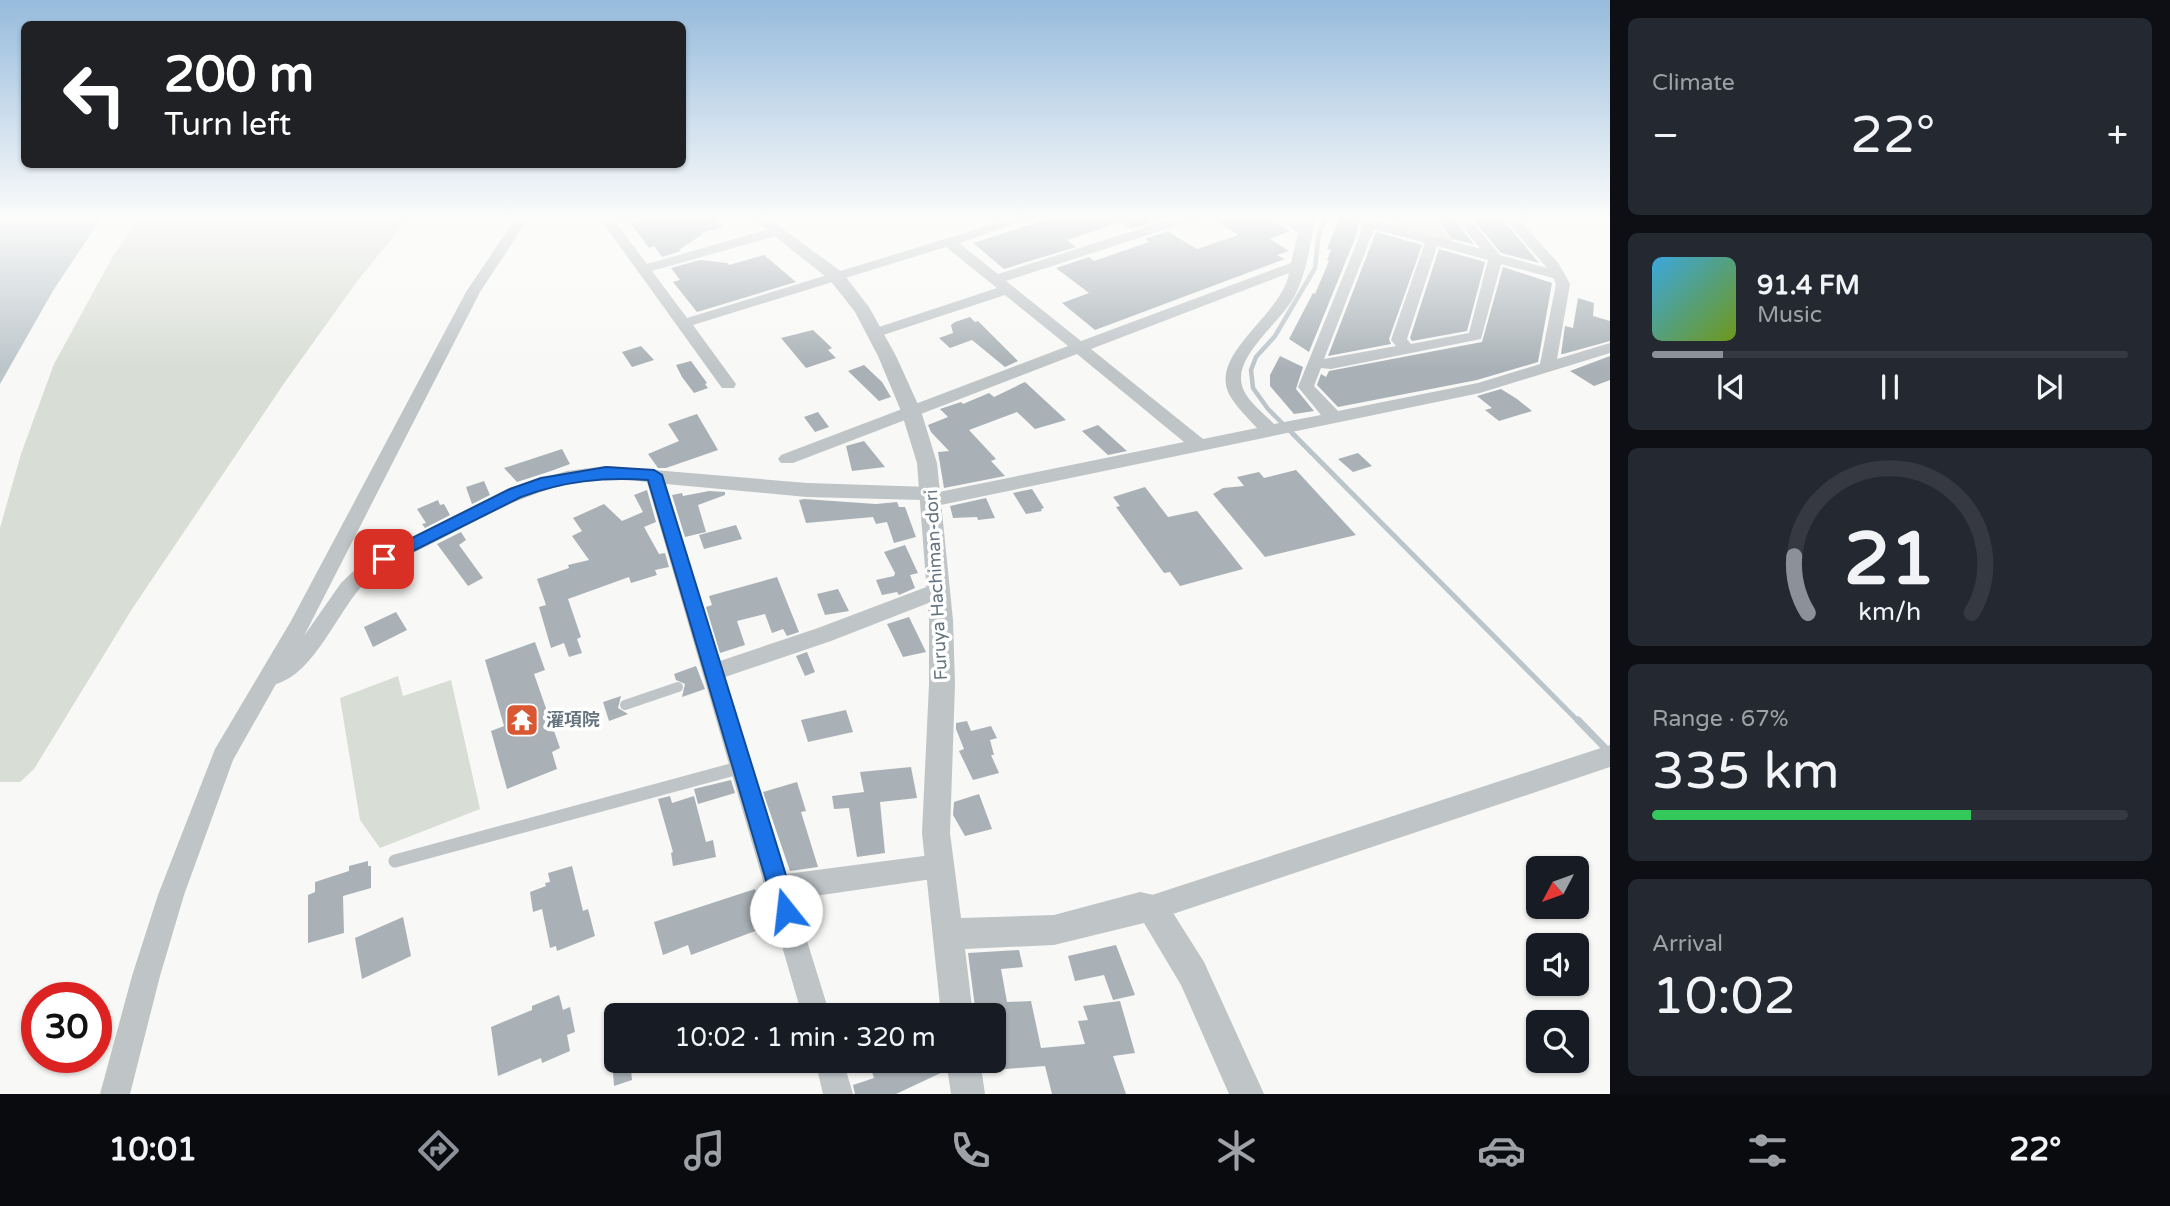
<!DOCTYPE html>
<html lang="en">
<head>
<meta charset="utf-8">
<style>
  :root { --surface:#171b24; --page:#242831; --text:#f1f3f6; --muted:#9ea1a6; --line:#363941; --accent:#8c9099 }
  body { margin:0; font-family:"Varela Round","Noto Sans JP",sans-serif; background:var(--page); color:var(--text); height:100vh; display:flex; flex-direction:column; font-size:26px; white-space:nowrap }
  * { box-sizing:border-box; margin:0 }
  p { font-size:23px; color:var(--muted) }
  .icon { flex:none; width:38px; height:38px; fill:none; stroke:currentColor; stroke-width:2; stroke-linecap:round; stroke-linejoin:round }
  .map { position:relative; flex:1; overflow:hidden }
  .panel { display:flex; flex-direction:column; gap:18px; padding:18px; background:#0d0f14; width:560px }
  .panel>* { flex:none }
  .top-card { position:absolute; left:21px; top:21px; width:665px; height:147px; border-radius:10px; box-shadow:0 2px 5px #0004; background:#202124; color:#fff; overflow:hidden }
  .needle { width:46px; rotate:229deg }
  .tools { position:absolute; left:1526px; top:856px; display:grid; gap:14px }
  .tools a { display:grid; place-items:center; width:63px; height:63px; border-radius:10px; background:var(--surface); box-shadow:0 2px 5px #0004; font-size:35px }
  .speed { position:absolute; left:21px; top:982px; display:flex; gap:14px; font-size:35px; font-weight:700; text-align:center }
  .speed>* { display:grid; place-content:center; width:91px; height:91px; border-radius:50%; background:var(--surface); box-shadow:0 2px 5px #0004; line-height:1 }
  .speed .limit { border:10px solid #d22; background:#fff; color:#111 }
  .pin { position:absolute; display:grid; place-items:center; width:60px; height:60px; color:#fff; margin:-30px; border-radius:14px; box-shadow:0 4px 10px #0006 }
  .me { position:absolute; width:77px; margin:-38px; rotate:344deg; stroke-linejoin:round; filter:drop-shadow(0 0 5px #0008) }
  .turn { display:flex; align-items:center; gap:24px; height:147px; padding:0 28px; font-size:32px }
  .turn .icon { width:91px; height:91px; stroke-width:2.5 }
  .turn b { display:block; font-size:49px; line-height:60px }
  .big { font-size:52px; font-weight:600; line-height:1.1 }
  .panel .card { flex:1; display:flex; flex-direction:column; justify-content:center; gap:10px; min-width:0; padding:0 24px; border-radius:10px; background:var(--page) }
  .panel .dial { align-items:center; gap:0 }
  .dial svg { height:182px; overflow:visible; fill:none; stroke:var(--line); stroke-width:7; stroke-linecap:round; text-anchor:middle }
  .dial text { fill:var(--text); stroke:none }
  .song { display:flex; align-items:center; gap:21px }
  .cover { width:84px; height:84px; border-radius:10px; background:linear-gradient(135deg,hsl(200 70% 55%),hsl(80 70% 35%)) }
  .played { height:7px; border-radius:4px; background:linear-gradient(90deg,var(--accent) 15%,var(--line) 15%) }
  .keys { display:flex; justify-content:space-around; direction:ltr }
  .heat { display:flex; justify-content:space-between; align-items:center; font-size:38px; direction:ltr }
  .charge { height:10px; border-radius:5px; background:linear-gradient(90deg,#34c759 67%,var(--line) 0) }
  .trip { position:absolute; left:604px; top:1003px; width:402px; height:70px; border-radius:10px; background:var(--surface); box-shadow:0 2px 5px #0004; font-weight:600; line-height:70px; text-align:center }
  .menu { display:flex; height:112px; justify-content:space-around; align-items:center; background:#090b0e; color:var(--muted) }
  .menu .icon { width:49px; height:49px }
  .menu .on { color:var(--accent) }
  .menu b { font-size:32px; color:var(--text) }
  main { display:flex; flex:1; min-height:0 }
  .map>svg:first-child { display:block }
  .green { fill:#d8ddd5 }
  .water { fill:#bbc5ca }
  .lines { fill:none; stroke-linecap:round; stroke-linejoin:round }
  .stream-far2 { stroke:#bbc5ca; stroke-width:4.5 }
  .stream-far1 { stroke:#bbc5ca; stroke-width:5 }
  .stream { stroke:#bbc5ca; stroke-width:7 }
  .building { fill:#a9b1b6 }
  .service-far1 { stroke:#bfc4c7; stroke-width:10 }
  .service { stroke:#bfc4c7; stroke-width:13 }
  .minor { fill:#bfc4c7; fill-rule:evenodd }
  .tertiary { fill:#bfc4c7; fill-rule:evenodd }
  .route { fill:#1a73e8; stroke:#114b97; stroke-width:2 }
  .labels { text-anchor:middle; stroke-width:7; stroke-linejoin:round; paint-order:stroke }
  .street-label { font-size:18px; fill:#65747f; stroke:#fff }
  .poi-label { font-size:18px; font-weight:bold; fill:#65747f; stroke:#fff; text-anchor:start }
</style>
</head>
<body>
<main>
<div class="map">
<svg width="1610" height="1094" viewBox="0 0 1610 1094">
  <rect width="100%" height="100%" fill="#f8f8f6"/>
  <path class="green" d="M140 216H410L358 280 285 382 132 609 34 769 20 782H0V528L21 454 54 364 113 256Z
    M1397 216H1433L1455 244 1392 227Z
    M398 676 403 696 451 680 480 809 380 848 360 820 340 698Z"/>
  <path class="water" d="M0 216H103L54 289 0 384Z"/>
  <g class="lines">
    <path class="stream-far2" d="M1295 436 1268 409 1253 388 1251 370 1256 357 1275 336 1315 268 1318 240 1325 216"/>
    <path class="stream-far1" d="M1293 434 1579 722"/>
    <path class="stream" d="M1578 720 1610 753"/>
  </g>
  <path class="building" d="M638 216H713L723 227 701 233 703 234 679 250 681 251 662 257 654 246 649 248 630 223 636 222Z
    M1057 216H1144L1153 222 1131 229 1121 222 1067 240 1076 247 1004 269 973 243Z
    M1220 216H1268L1290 231 1270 239 1289 251 1277 255 1285 259 1095 330 1062 303 1089 293 1056 268 1089 257 1094 261 1149 242 1145 239 1167 231 1197 249 1238 235 1219 223 1227 220Z
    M1340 216H1361L1356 236 1309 352 1289 339 1313 293 1315 294 1329 261 1327 260 1331 250 1327 249Z
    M1447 216H1451L1474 244 1452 239 1436 217Z
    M1470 216H1500L1539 263 1501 253Z
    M1376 232 1422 245 1389 339 1391 344 1328 356Z
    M1439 249 1485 262 1467 331 1412 341 1410 338Z
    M764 255 796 282 697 312 673 282 680 280 671 268 700 260 727 263 729 265Z
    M1503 267 1552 283 1538 362 1477 380 1338 407 1317 385 1321 374 1326 377 1329 371 1482 342Z
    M1578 298 1594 303 1593 316 1610 321V341L1563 354H1561L1565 326 1573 328Z
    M970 317 975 322 978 321 1018 361 1005 367 972 340 950 348 939 338 953 333 951 325 955 322Z
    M813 330 832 348 828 350 836 358 806 368 781 338Z
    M641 346 654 360 632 367 622 352Z
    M1280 356 1303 367 1296 389 1314 411 1294 414 1270 386V375Z
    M1610 356V380L1594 386 1570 371Z
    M691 361 707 383 705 384 708 388 694 393 682 377 676 365Z
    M864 365 882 382 891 397 879 401 848 371Z
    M1025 382 1066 420 1035 429 1017 412 969 430 996 459 991 461 1005 476 944 488 938 452 949 451 931 432 928 425 948 417 940 409 961 402 963 404 989 393 994 397Z
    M1501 389 1517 399 1532 411 1499 421 1485 410 1492 408 1477 396Z
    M818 412 829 427 815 432 804 417Z
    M697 414 718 450 666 468H658L648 454 679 441 668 424Z
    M1098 425 1127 451 1108 455 1082 431Z
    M864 441 885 467 852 471 846 446Z
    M562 449 570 464 551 471 517 482 504 468Z
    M1358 453 1372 466 1353 472 1338 459Z
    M1296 470 1356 535 1265 557 1213 494 1223 488 1244 486 1237 477 1259 472 1264 478Z
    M484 481 490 495 472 504 466 487Z
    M1145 487 1168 517 1197 511 1243 569 1180 586 1170 572 1164 573 1116 507 1120 506 1113 497Z
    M1032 489 1044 508 1041 509 1042 511 1026 514 1013 493Z
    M647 490 656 522 644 527 659 554 665 553 669 567 655 570 657 575 631 583 629 577 568 599 581 637 577 639 582 653 569 657 564 643 551 648 539 607 546 605 537 579 569 568 568 565 589 560 572 536 582 531 573 518 604 504 622 521 643 512 634 495Z
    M709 491 725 492V495L698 505 706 532 685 537 672 495 682 493 683 496Z
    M986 498 995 518 978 520 977 517 953 518 950 506Z
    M804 499 876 504 897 502 899 507H905L916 537 894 543 887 522 876 524 873 517 806 523 799 500Z
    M438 500 440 505 444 504 450 515 425 528 422 524 426 523 417 509Z
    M736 525 742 539 704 549 699 535Z
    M461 532 466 540 459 545 483 578 468 586 437 544Z
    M905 545 918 573 910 575 915 588 899 595 897 592 882 595 876 580 894 576 895 573 884 552Z
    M777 577 799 632 787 636 783 629 772 633 765 614 737 621 745 645 720 653 706 607 712 605 709 596Z
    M838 589 849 611 825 615 817 594Z
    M396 612 407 630 373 647 364 627Z
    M909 617 926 652 903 657 887 624Z
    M535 642 545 670 534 674 560 748 552 752 557 769 507 789 491 731 504 726 485 660Z
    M807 652 815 672 805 676 796 656Z
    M696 666 705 689 682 697 685 684 676 680 674 674Z
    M621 696 618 708 628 714 609 721 603 702Z
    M846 710 853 732 808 742 801 720Z
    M967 721 971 731 991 726 997 738 990 740 994 755H991L999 773 973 780 959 751 964 749 956 729V723Z
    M911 767 917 798 880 802 885 853 857 857 849 808 834 809 832 796 864 792 860 772Z
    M731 780 735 793 698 804 694 789Z
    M797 782 806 811 801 812 818 867 790 871 763 792Z
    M979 794 992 829 965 836 953 815 954 802Z
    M670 796 672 803 694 796 706 842 713 840 716 857 673 866 671 853 673 852 658 799Z
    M368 861V866H371V888L343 896 344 933 308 943V895L315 892V882L349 871V866Z
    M572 866 583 911 588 909 595 936 557 951 556 946 550 948 542 909 533 912 530 892 546 886 545 883 550 882 548 873Z
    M755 889 766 927 691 955 688 945 663 955 654 922Z
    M403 917 411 956 362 979 355 938Z
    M1116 945 1135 995 1113 1000 1104 975 1075 981 1068 956Z
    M1019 950 1023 967 1001 969 1007 1002 1031 1001 1041 1048 1085 1044 1078 1021 1088 1020 1083 1006 1120 1001 1135 1053 1113 1056 1126 1094H1052L1045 1066 994 1070V1015H976L968 953Z
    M559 995 563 1010 570 1007 575 1032 567 1035 570 1051 542 1063 541 1058 498 1076 491 1027 532 1010V1006Z
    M612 1060H630L632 1080 614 1086Z
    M868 1060H943L945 1071 896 1094H855L853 1085 874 1078Z"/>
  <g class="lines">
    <path class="service-far1" d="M625 705 678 687"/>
    <path class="service" d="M395 861 742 767"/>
    <path class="minor" d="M517 216H530L480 292 304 636 341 583 363 562 509 488 567 471 606 466 807 483 931 487 939 492 1184 442 1077 354 793 463H781L778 459 781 455 1068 346 1005 295 880 336H870L867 333 870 330 997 288 946 247 693 325 736 384 734 388H722L598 216H636L635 219 616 223 647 264 773 228H783V234L652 271 687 318 1020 216H1039L959 243 998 274 1180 216H1198L1197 219 1006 281 1081 341 1291 263 1298 233 1270 216H1286L1301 223 1303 216H1315C1312 238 1306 276 1294 297 1281 321 1242 350 1241 377 1240 397 1262 411 1274 424L1321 415 1298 387 1359 237 1364 216H1376V221L1481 249 1453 216H1467L1500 255 1547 268 1502 216H1516L1559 264 1570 284 1557 359 1610 343V353L1480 393 931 507 924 505 922 500 807 497 666 484 720 661 818 628 937 583 944 585 947 591 944 597 831 641 725 677 786 874 939 854 948 857 952 866 948 875 939 878 794 899 830 1015H802L647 482C633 481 618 478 605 479 541 482 486 516 431 544 408 556 381 566 363 585 338 611 314 674 276 684L233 760 184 895 160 976 130 1094H100L132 976 158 895 215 749 291 621 466 292ZM1374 229 1425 243 1391 340 1396 346 1324 359ZM1437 246 1488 260 1469 333 1411 344 1407 339ZM1501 264 1553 278 1556 284 1540 364 1478 383 1338 411 1314 386 1321 368 1331 369 1481 339ZM1289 273C1283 314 1209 353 1229 394 1236 407 1247 417 1257 428L1203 439 1091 349Z
      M1610 745V767L1152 921 1143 917 1139 908 1143 899 1152 895Z
      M815 1060H843L853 1094H823Z"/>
    <path class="tertiary" d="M749 216H765L842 272 869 307 896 356 921 411 937 463 953 620 955 684 950 833 961 918 1054 915 1140 892 1163 897 1204 962 1264 1094H1229L1181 985 1144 923 1054 945 965 949 973 1015H941L922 833 929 684V620L917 463 901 411 878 356 855 312 830 280Z
      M946 1060H980L985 1094H951Z"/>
  </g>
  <linearGradient id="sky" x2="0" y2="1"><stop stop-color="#96bbdc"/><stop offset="0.59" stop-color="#fcfcfb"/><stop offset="1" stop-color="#fcfcfb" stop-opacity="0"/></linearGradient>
  <rect width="1610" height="369" fill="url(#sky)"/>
  <path class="route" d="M606 467 654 470 662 475 797 911 794 919 786 922 779 919 775 911 648 480C603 477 564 481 521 497L389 563 384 565 376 559 378 555 510 489 541 478Z"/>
  <defs>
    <symbol id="temple-square" viewBox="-11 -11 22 22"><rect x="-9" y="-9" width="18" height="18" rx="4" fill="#da5734" stroke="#fff"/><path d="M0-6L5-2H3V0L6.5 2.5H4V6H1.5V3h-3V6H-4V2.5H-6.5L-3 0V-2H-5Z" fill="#fff"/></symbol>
  </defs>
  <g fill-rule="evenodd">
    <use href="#temple-square" x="503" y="701" width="38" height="38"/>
  </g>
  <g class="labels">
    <g class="street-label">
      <text transform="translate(936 585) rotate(-93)" y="6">Furuya Hachiman-dori</text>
    </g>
    <g class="poi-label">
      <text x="546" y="726">灌項院</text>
    </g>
  </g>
</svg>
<div class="tools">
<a><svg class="needle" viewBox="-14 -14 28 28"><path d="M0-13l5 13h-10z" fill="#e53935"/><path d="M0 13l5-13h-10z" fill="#9ea1a6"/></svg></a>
<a><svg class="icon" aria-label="sound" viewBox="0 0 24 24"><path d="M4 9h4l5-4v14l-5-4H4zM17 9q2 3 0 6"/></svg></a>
<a><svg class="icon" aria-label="search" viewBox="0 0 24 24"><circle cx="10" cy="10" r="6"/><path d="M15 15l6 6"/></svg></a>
</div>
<div class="speed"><div class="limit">30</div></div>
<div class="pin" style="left:384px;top:559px;background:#d93025"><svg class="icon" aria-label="arrive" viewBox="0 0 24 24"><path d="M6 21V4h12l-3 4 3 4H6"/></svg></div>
<svg class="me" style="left:786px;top:911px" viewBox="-20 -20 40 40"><circle r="19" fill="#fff"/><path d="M0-13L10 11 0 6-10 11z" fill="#1a73e8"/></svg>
<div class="trip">10:02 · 1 min · 320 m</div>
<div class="top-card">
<div class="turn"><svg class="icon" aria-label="left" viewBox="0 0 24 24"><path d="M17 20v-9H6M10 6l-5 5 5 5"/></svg><div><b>200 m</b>Turn left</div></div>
</div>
</div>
<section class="panel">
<div class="card"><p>Climate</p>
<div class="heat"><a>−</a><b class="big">22°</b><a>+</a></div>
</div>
<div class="card">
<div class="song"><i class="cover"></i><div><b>91.4 FM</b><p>Music</p></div></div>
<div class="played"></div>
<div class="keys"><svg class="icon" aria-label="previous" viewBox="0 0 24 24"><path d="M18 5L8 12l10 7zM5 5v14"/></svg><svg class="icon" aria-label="pause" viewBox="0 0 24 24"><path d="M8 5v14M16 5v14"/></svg><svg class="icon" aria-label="next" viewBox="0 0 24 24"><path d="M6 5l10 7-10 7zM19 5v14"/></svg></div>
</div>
<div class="card dial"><svg viewBox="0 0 100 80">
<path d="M14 69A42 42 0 1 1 86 69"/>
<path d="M14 69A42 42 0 0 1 8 44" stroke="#8c9099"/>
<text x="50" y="56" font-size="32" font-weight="700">21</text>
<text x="50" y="72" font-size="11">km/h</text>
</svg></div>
<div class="card"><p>Range · 67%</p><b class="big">335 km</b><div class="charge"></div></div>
<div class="card"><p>Arrival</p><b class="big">10:02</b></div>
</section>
</main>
<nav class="menu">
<b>10:01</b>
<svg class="icon on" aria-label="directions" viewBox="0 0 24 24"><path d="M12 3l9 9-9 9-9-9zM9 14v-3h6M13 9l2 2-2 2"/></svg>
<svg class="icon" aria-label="music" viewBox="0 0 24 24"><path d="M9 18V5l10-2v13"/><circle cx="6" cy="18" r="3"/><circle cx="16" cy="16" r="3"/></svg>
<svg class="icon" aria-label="phone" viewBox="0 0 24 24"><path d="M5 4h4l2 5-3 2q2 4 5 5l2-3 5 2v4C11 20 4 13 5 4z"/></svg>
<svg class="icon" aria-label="climate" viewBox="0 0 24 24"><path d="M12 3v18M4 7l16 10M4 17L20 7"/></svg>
<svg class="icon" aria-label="car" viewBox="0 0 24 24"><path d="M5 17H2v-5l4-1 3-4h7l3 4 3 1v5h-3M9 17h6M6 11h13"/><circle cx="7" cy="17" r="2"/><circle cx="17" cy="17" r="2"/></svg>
<svg class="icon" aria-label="filters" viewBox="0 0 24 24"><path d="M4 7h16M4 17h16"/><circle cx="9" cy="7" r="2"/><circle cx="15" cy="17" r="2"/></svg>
<b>22°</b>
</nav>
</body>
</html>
